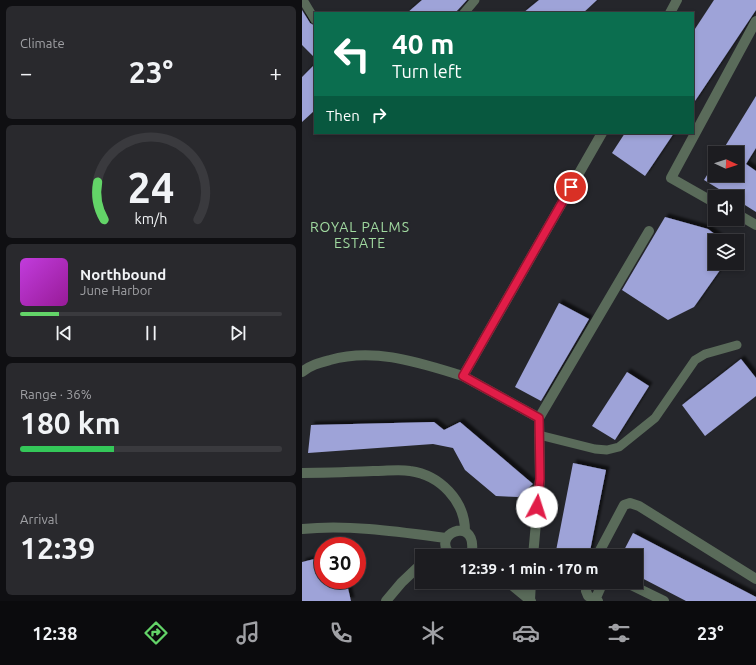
<!DOCTYPE html>
<html lang="en">
<head>
<meta charset="utf-8">
<style>
  :root { --surface:#1c1c20; --page:#29292d; --text:#f1f3f6; --muted:#a0a1a5; --line:#3a3a3e; --accent:#63d468 }
  body { margin:0; font-family:Ubuntu,sans-serif; background:var(--page); color:var(--text); height:100vh; display:flex; flex-direction:column; font-size:15px; white-space:nowrap }
  * { box-sizing:border-box; margin:0 }
  p { font-size:13px; color:var(--muted) }
  .icon { flex:none; width:22px; height:22px; fill:none; stroke:currentColor; stroke-width:2; stroke-linecap:round; stroke-linejoin:round }
  .map { position:relative; flex:1; overflow:hidden }
  .drawer { display:flex; flex-direction:column; gap:6px; padding:6px; background:#0f0f12; width:302px }
  .drawer>* { flex:none }
  .banner { position:absolute; left:12px; top:12px; width:380px; height:122px; border-radius:0px; box-shadow:0 2px 6px #0003,0 0 0 1px var(--line); background:#0b6e4f; color:#fff; overflow:hidden }
  .needle { width:26px; rotate:93deg }
  .buttons { position:absolute; left:406px; top:146px; display:grid; gap:8px }
  .buttons a { display:grid; place-items:center; width:36px; height:36px; border-radius:0px; background:var(--surface); box-shadow:0 2px 6px #0003,0 0 0 1px var(--line); font-size:20px }
  .speed { position:absolute; left:12px; top:537px; display:flex; gap:8px; font-size:20px; font-weight:700; text-align:center }
  .speed>* { display:grid; place-content:center; width:52px; height:52px; border-radius:50%; background:var(--surface); box-shadow:0 2px 6px #0003,0 0 0 1px var(--line); line-height:1 }
  .speed .limit { border:6px solid #d22; background:#fff; color:#111 }
  .pin { position:absolute; display:grid; place-items:center; width:34px; height:34px; color:#fff; margin:-17px; border:2px solid #fff; border-radius:50%; box-shadow:0 1px 4px #0007 }
  .me { position:absolute; width:44px; margin:-22px; rotate:5deg; stroke-linejoin:round; filter:drop-shadow(0 0 3px #0008) }
  .turn { display:flex; align-items:center; gap:14px; height:84px; padding:0 12px; font-size:18px }
  .turn .icon { width:52px; height:52px; stroke-width:2.5 }
  .turn b { display:block; font-size:28px; line-height:34px }
  .then { display:flex; align-items:center; height:38px; padding:0 12px; background:#0003; gap:8px; font-size:15px }
  .big { font-size:30px; font-weight:700; line-height:1.1 }
  .drawer .widget { flex:1; display:flex; flex-direction:column; justify-content:center; gap:6px; min-width:0; padding:0 14px; border-radius:6px; background:var(--page) }
  .drawer .dial { align-items:center; gap:0 }
  .dial svg { height:104px; overflow:visible; fill:none; stroke:var(--line); stroke-width:7; stroke-linecap:round; text-anchor:middle }
  .dial text { fill:var(--text); stroke:none }
  .song { display:flex; align-items:center; gap:12px }
  .cover { width:48px; height:48px; border-radius:6px; background:linear-gradient(135deg,hsl(290 70% 55%),hsl(300 70% 35%)) }
  .played { height:4px; border-radius:2px; background:linear-gradient(90deg,var(--accent) 15%,var(--line) 15%) }
  .keys { display:flex; justify-content:space-around; direction:ltr }
  .heat { display:flex; justify-content:space-between; align-items:center; font-size:22px; direction:ltr }
  .charge { height:6px; border-radius:3px; background:linear-gradient(90deg,#34c759 36%,var(--line) 0) }
  .trip { position:absolute; left:113px; top:549px; width:228px; height:40px; border-radius:0px; background:var(--surface); box-shadow:0 2px 6px #0003,0 0 0 1px var(--line); font-weight:700; line-height:40px; text-align:center }
  .menu { display:flex; height:64px; justify-content:space-around; align-items:center; background:#0b0b0d; color:var(--muted) }
  .menu .icon { width:28px; height:28px }
  .menu .selected { color:var(--accent) }
  .menu b { font-size:18px; color:var(--text) }
  main { display:flex; flex:1; min-height:0 }
  .map>svg:first-child { display:block }
  .building { fill:#9ea3d8; filter:url(#shadow) }
  .lines { fill:none; stroke-linecap:round; stroke-linejoin:round }
  .service { stroke:#5a6b5a; stroke-width:9 }
  .minor { stroke:#5a6b5a; stroke-width:10 }
  .route-casing { stroke:#92132f; stroke-width:10 }
  .route { stroke:#e11d48; stroke-width:7 }
  .labels { text-anchor:middle; stroke-width:4; stroke-linejoin:round; paint-order:stroke }
  .neighbourhood-label { font-size:14px; letter-spacing:1px; fill:#a1daa0; stroke:#25262b }
</style>
</head>
<body>
<main>
<section class="drawer">
<div class="widget"><p>Climate</p>
<div class="heat"><a>−</a><b class="big">23°</b><a>+</a></div>
</div>
<div class="widget dial"><svg viewBox="0 0 100 80">
<path d="M14 69A42 42 0 1 1 86 69"/>
<path d="M14 69A42 42 0 0 1 9 40" stroke="#63d468"/>
<text x="50" y="56" font-size="32" font-weight="700">24</text>
<text x="50" y="72" font-size="11">km/h</text>
</svg></div>
<div class="widget">
<div class="song"><i class="cover"></i><div><b>Northbound</b><p>June Harbor</p></div></div>
<div class="played"></div>
<div class="keys"><svg class="icon" aria-label="previous" viewBox="0 0 24 24"><path d="M18 5L8 12l10 7zM5 5v14"/></svg><svg class="icon" aria-label="pause" viewBox="0 0 24 24"><path d="M8 5v14M16 5v14"/></svg><svg class="icon" aria-label="next" viewBox="0 0 24 24"><path d="M6 5l10 7-10 7zM19 5v14"/></svg></div>
</div>
<div class="widget"><p>Range · 36%</p><b class="big">180 km</b><div class="charge"></div></div>
<div class="widget"><p>Arrival</p><b class="big">12:39</b></div>
</section>
<div class="map">
<svg width="454" height="601" viewBox="0 0 454 601">
  <defs>
    <filter id="shadow"><feDropShadow dx="3.5" dy="-3.5" stdDeviation="1" flood-color="#0009"/></filter>
  </defs>
  <rect width="100%" height="100%" fill="#25262b"/>
  <path class="building" d="M120 0H165L153 13H105Z
    M237 0H295L281 13H221Z
    M412 0H454V10L391 104V32Z
    M0 10 8 23 13 26V58L0 45Z
    M13 64V110L0 122V77Z
    M454 96V148L444 164 454 171V212L435 200V197H430L402 180 413 162V175H435V153H419Z
    M323 133H372L343 176 310 153Z
    M363 217 406 229 422 241H413V263H423L392 307 366 320 320 290Z
    M257 303 287 319 239 401 213 387Z
    M439 359 454 378V396L403 436 380 405Z
    M325 372 347 386 313 440 290 426Z
    M132 422 142 430 158 422 231 484 216 497 194 496 163 470 151 448 131 444 6 453 9 425Z
    M271 463 304 470 287 556H253Z
    M331 533 454 597V601H384L334 575V556H319Z
    M21 557V580H44L49 601H0V562Z"/>
  <g class="lines">
    <path class="service" d="M1 0 13 20
      M162 13 173 0
      M237 435 293 449 305 450 317 447 353 418 393 360 403 354 435 345"/>
    <path class="minor" d="M368 13 375 0
      M300 133 161 376 237 418 347 231
      M413 203 369 178 454 21
      M435 214 454 225
      M0 372C9 365 17 363 28 360 73 347 118 363 161 376
      M0 473C25 473 49 472 74 471 85 471 97 469 108 471 138 475 163 501 163 531
      M0 529C46 524 99 532 144 538
      M134 556 145 552
      M150 556C126 535 174 514 170 551L163 556
      M231 556 238 479 237 418
      M295 556 322 505 328 503 337 506 454 579
      M206 582 229 601
      M286 582 284 591 286 596 296 601
      M323 582 362 601
      M228 600 229 582
      M293 600 301 582
      M84 601 100 582 120 563"/>
  </g>
  <g class="lines">
    <defs>
      <path id="route" d="M235 507 238 479 237 418 161 376 269 187"/>
    </defs>
    <use href="#route" class="route-casing"/>
    <use href="#route" class="route"/>
  </g>
  <g class="labels">
    <g class="neighbourhood-label">
      <text x="58" y="232">ROYAL PALMS<tspan x="58" dy="16">ESTATE</tspan></text>
    </g>
  </g>
</svg>
<div class="buttons">
<a><svg class="needle" viewBox="-14 -14 28 28"><path d="M0-13l5 13h-10z" fill="#e53935"/><path d="M0 13l5-13h-10z" fill="#a0a1a5"/></svg></a>
<a><svg class="icon" aria-label="sound" viewBox="0 0 24 24"><path d="M4 9h4l5-4v14l-5-4H4zM17 9q2 3 0 6"/></svg></a>
<a><svg class="icon" aria-label="layers" viewBox="0 0 24 24"><path d="M12 4l9 5-9 5-9-5zM3 14l9 5 9-5"/></svg></a>
</div>
<div class="speed"><div class="limit">30</div></div>
<div class="pin" style="left:269px;top:187px;background:#d93025"><svg class="icon" aria-label="arrive" viewBox="0 0 24 24"><path d="M6 21V4h12l-3 4 3 4H6"/></svg></div>
<svg class="me" style="left:235px;top:507px" viewBox="-20 -20 40 40"><circle r="19" fill="#fff"/><path d="M0-13L10 11 0 6-10 11z" fill="#e11d48"/></svg>
<div class="trip">12:39 · 1 min · 170 m</div>
<div class="banner">
<div class="turn"><svg class="icon" aria-label="left" viewBox="0 0 24 24"><path d="M17 20v-9H6M10 6l-5 5 5 5"/></svg><div><b>40 m</b>Turn left</div></div>
<div class="then">Then<svg class="icon" aria-label="right" viewBox="0 0 24 24"><path d="M7 20v-9h11M14 6l5 5-5 5"/></svg></div>
</div>
</div>
</main>
<nav class="menu">
<b>12:38</b>
<svg class="icon selected" aria-label="directions" viewBox="0 0 24 24"><path d="M12 3l9 9-9 9-9-9zM9 14v-3h6M13 9l2 2-2 2"/></svg>
<svg class="icon" aria-label="music" viewBox="0 0 24 24"><path d="M9 18V5l10-2v13"/><circle cx="6" cy="18" r="3"/><circle cx="16" cy="16" r="3"/></svg>
<svg class="icon" aria-label="phone" viewBox="0 0 24 24"><path d="M5 4h4l2 5-3 2q2 4 5 5l2-3 5 2v4C11 20 4 13 5 4z"/></svg>
<svg class="icon" aria-label="climate" viewBox="0 0 24 24"><path d="M12 3v18M4 7l16 10M4 17L20 7"/></svg>
<svg class="icon" aria-label="car" viewBox="0 0 24 24"><path d="M5 17H2v-5l4-1 3-4h7l3 4 3 1v5h-3M9 17h6M6 11h13"/><circle cx="7" cy="17" r="2"/><circle cx="17" cy="17" r="2"/></svg>
<svg class="icon" aria-label="filters" viewBox="0 0 24 24"><path d="M4 7h16M4 17h16"/><circle cx="9" cy="7" r="2"/><circle cx="15" cy="17" r="2"/></svg>
<b>23°</b>
</nav>
</body>
</html>
